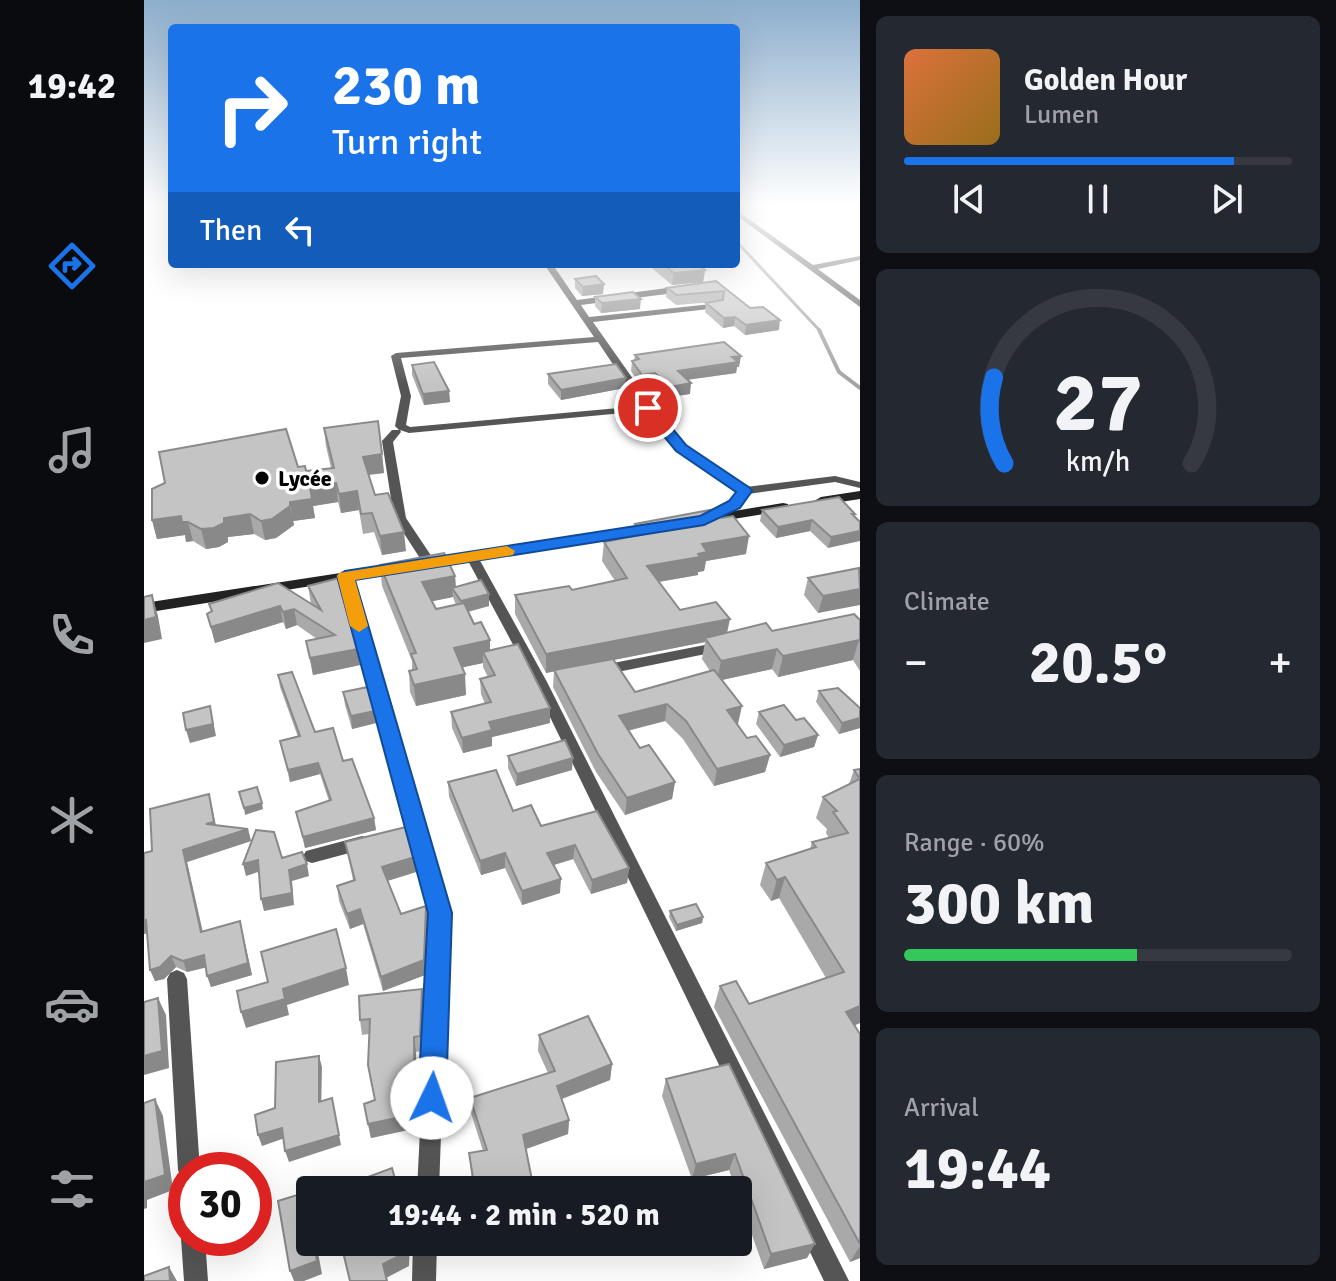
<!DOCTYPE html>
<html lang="en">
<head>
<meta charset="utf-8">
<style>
  :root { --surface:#171b24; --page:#242831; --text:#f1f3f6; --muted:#9ea1a6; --line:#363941; --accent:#1a73e8 }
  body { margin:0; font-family:Signika,sans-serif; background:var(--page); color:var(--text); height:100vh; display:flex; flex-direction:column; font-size:30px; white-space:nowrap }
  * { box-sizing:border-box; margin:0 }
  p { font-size:26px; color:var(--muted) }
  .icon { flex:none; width:44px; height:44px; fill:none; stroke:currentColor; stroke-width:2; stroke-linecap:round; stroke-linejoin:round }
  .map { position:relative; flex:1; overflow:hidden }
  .panel { display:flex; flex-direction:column; gap:16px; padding:16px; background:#0d0f14; width:476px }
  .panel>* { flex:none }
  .top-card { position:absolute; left:24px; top:24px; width:572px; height:244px; border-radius:8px; box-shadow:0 8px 32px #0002; background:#1a73e8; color:#fff; overflow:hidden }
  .speed { position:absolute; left:24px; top:1152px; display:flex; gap:16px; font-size:40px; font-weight:700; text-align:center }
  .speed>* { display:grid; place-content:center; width:104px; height:104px; border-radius:50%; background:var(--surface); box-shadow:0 8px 32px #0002; line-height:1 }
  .speed .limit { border:12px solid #d22; background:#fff; color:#111 }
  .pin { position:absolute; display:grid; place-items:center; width:68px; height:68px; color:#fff; margin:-34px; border:4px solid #fff; border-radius:50%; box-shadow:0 2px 8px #0007 }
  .me { position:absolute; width:88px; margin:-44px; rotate:3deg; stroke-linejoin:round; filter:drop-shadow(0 0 6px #0008) }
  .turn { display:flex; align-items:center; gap:28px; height:168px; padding:0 32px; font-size:36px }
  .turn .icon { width:104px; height:104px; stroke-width:2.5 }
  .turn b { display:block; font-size:56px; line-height:68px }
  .then { display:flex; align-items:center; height:76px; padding:0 32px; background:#0003; gap:16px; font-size:30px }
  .big { font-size:60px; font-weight:800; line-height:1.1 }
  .panel .card { flex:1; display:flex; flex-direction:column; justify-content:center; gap:12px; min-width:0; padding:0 28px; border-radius:12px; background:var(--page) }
  .panel .dial { align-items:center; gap:0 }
  .dial svg { height:208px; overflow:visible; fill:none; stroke:var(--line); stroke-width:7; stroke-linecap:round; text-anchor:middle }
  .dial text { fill:var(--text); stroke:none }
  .song { display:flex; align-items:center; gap:24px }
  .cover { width:96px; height:96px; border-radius:12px; background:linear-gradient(135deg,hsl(20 70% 55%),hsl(40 70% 35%)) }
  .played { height:8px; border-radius:4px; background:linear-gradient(90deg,var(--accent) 85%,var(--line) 85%) }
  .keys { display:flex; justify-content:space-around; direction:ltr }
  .heat { display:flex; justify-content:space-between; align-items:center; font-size:44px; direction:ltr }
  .charge { height:12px; border-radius:6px; background:linear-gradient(90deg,#34c759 60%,var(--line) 0) }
  .trip { position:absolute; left:152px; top:1176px; width:456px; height:80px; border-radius:8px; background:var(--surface); box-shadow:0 8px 32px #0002; font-weight:800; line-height:80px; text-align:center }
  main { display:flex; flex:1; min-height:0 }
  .menu { display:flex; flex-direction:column; width:144px; justify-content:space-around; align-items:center; background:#090b0e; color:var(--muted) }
  .menu .icon { width:56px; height:56px }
  .menu .on { color:var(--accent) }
  .menu b { font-size:36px; color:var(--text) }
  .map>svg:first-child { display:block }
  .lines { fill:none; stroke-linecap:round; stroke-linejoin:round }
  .stream-far1 { stroke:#a3a3a3; stroke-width:3 }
  .stream { stroke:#a3a3a3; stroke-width:4 }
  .street { fill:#555; fill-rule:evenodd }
  .secondary { fill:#222; fill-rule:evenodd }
  .wall { fill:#a9a9a9; fill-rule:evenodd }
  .shaded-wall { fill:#898989 }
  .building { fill:#c4c4c4; stroke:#898989; stroke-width:2 }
  .route { fill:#1a73e8; stroke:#114b97; stroke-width:2 }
  .slow { fill:#f59e0b }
  .poi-dot { fill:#000; stroke:#fff; stroke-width:3 }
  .labels { text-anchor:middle; stroke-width:7; stroke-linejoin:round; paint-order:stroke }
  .poi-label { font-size:22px; font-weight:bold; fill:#000; stroke:#fff; text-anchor:start }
</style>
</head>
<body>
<main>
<nav class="menu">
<b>19:42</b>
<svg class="icon on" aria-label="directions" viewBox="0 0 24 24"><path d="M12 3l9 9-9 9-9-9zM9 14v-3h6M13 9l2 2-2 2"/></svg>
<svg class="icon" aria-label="music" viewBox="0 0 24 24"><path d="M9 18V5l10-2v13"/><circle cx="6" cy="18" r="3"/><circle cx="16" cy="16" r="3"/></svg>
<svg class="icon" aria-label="phone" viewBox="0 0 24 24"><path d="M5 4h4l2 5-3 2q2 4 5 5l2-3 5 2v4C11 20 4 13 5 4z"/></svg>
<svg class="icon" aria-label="climate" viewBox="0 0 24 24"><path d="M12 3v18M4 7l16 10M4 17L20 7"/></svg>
<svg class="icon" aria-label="car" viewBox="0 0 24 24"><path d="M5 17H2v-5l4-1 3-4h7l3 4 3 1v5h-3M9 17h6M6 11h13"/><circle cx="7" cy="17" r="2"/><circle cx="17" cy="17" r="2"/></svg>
<svg class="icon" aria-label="filters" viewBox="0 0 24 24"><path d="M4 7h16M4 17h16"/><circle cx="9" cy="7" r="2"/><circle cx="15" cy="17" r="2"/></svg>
</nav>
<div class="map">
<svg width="716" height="1281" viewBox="0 0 716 1281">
  <rect width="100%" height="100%" fill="#fff"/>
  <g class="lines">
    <path class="stream-far1" d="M592 241 677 332"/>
    <path class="stream" d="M675 330 695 372 716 388"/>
    <path class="street" d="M592 210 669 265 716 256V260L674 269 716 300V307L592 215Z
      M403 265H409L433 300 538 286 542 289 538 292 437 305 445 317 577 303V307L574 308 449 322 525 430 541 446 602 487 691 476 716 482V488L691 482 604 494 594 507 560 524 554 520 556 517 586 501 593 492C555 465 529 451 501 411L265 433 256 430 257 432 249 442 262 518 292 563 291 566H281L250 518 238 441 248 430H255L251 426 257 396 247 356 252 353 450 337 402 267ZM454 342 497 406 266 427 262 425 267 396 257 358Z
      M328 553 334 557 403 682 705 1281H680L389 682 322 557Z
      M201 572 207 576 305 913 295 1190H273L287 913 195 576Z
      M576 642 581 644 583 647 581 650 459 675 452 670 459 665Z
      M218 836 224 838 227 843 224 848 168 863 162 861 159 856 162 851Z
      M33 970 40 973 43 979 56 1170H42V1180L37 1178 34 1170 23 979 26 973Z
      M42 1229V1238H61L64 1281H40L37 1238Z
      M269 1242H293L292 1281H268Z"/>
    <path class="secondary" d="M716 491V499L677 505 670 501 677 497Z
      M639 503 644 504V510L559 524 552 520 559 516Z
      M508 524 515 528 513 531 282 567 275 563 282 559Z
      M255 564 262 568 260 571 0 613V603Z"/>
  </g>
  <path class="wall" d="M503 264H554L561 270 559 282 528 285Z
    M431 279 459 294 438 296 431 288Z
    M572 281 635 330 601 335 590 326 579 328 561 312 562 303 570 302 532 305 522 297 523 288Z
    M451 297 496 309 457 313 451 306Z
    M491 355 595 367H593L592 373 543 380 546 394 525 397 510 383 497 386 487 371 488 361 490 360Z
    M268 365 305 391 306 402 280 405 268 375Z
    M404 374 481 388 417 400 404 384Z
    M180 428 238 454 240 473 225 475 231 495 262 551 238 555 230 532 219 534 215 510 197 513 194 502 169 506 171 518 149 521 150 525 132 538 121 540 110 534 84 537V542L75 547 62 549 49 541 42 542 41 535 13 539 8 520 154 467 162 471 187 468 182 446Z
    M618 510 711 514 684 548 666 531 632 538 616 521Z
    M491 524 602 554 562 561 560 571 554 572V575L515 582 536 610 583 633 628 631 716 620V671L709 660 634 677 628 669 578 680 594 724H593L603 738 626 755 621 772 570 786 539 739 521 721 484 731 496 748 531 782 528 799 481 815 452 772 409 687 410 671 402 673 371 614V595L428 590 471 581 458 561 460 542 490 536ZM561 642 558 659 566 671 491 692 470 660Z
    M236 565 311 576 312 587 345 594V606L324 612 346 650 406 723 348 737V746L319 753 308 728 307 712 341 704 337 694 336 679 344 677 339 667V663L319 667 322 695 272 706 266 692 265 671 268 670V661L238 586ZM309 597 312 605 292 609 288 601Z
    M716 569 674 613 660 595 664 578Z
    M164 586 216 665 169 675 162 641 173 639 153 625 142 629 139 622 71 643 63 614 67 612 65 604H167Z
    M134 675 171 732 199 761 230 818 232 830 161 848 152 812 185 801 176 774 146 782 136 741 154 737 136 687Z
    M675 691 716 708V728L695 734 672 702Z
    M199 692 232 723 208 729 201 705Z
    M615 712 652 720 674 735 670 747 636 757 612 724Z
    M364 756 428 770 372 786 364 768Z
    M716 769V1023L710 1025 716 1034V1258L706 1262 570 1007 576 986 605 1004 682 978 635 898 627 901 616 885 622 863 666 849 668 842 685 838 682 833 683 829 672 818 679 797 705 784 710 770Z
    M304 782 369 811 397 826 485 868 483 883 447 894 429 859 410 865 416 893 378 905 361 868 337 875 305 797Z
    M65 794 72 825 104 829 107 841 43 862 59 932 96 921 108 975 67 987 62 967 43 972 32 967 20 979 11 981 3 933 0 934V853L8 851Z
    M201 842 271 857 272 872 243 881 257 914 284 921 281 975 239 991 219 924 206 929 195 901 193 886 209 880Z
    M526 911 559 917 558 923 532 931 525 917Z
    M278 989 279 1004 277 1051 272 1052 273 1128 227 1138 220 1104 231 1101 225 1034 218 1035 216 1020Z
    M395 1035 468 1064 466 1080 418 1099 425 1120 424 1134 382 1149 390 1190H329L325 1153 339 1151 327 1113 326 1098 404 1073 394 1051Z
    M585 1064 663 1258 620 1269 594 1195V1190H592L585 1170 548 1179 518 1096 522 1079Z
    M384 1242H402L401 1247 385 1249Z"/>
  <path class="shaded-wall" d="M561 270 559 282 528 285 530 273Z
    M460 284 459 294 438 296 439 287Z
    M497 299 496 309 457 313 458 303Z
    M591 317 590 326 579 328 580 318Z
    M636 320 635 330 601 335 602 325Z
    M597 356 595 367H593L592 373 533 381 534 371 588 357Z
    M511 373 510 383 497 386 498 375Z
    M482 378 481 388 417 400V390Z
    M547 383 546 394 525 397 526 387Z
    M305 391 306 402 280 405 279 394Z
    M238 454 240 473 221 475 219 457Z
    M192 483 194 502 169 506 171 518 149 521 146 502 166 487Z
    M213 491 215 510 197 513 195 494Z
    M146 506 150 525 132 538 121 540 117 521Z
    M106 514 110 534 84 537V542L75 547 62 549 57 529 80 518Z
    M37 516 44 522 49 541 42 542 41 535 13 539 8 520Z
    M668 520 666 531 632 538 634 527Z
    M716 531V541L684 548 687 537Z
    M260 532 262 551 238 555 236 536Z
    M605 536 602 554 562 561 560 571 554 572V575L501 584 503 566 558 544Z
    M311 576 312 593 308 588 309 597 280 603 278 582Z
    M716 589V605L674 613 679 596Z
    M345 594V606L318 613 317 601Z
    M8 595 14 616 18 639 0 643V620Z
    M136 606 139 622 71 643 67 627Z
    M150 609 153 625 142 629 139 612Z
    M586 619 582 638H561V642L402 673V654Z
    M346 640V661L339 652V663L311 669 310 648Z
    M715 640 709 660 634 677 639 656Z
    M214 649 216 665 169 675 166 658Z
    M633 649 628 669 573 681 577 661Z
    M321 674 322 695 272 706 270 685Z
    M523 704 521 721 473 733 475 716Z
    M66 706 72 736 46 743 42 730Z
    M598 706 594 724 579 728 583 710Z
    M406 708V723L348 737V746L319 753 318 738 345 722Z
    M231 711 232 723 208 729 207 716Z
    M716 718V728L695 734 698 723Z
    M674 735 670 747 636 757 640 745Z
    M626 755 621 772 570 786 573 769Z
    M429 758 428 770 372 786 373 774Z
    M174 763 176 774 146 782 144 770Z
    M531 782 528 799 481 815 483 798Z
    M65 794 68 806 73 834 62 824Z
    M118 803 119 809 101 815 100 808Z
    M230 818 232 830 161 848 159 837Z
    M104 829 107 841 43 862 61 944 57 932 39 850Z
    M431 845 429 859 403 867V853Z
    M361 853V868L337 875 336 861Z
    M271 857 272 872 240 882 238 867Z
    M114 860 117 871 102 876 99 864Z
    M163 864 165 876 148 881 150 905 120 911 117 899 145 870Z
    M485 868 483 883 447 894 448 880Z
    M641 877 635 898 627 901 633 880Z
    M417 879 416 893 378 905V891Z
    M282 906 284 921 281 975 239 991 237 977Z
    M216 909 219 924 206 929 203 914Z
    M559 917 558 923 532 931 533 925Z
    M2 920 7 932 0 934V921Z
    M96 921 108 975 67 987 63 976Z
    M60 955 64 967 43 972 39 961Z
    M27 956 32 967 20 979 11 981 6 970Z
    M202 968 205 985 143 1005 145 1015 102 1028 97 1012 139 989Z
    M278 989 279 1004 277 1051 276 1036Z
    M14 998 22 1015 25 1068 0 1075V1056Z
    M716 1006V1023L693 1033 702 1012Z
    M270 1037 272 1052 273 1128 227 1138 224 1124Z
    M175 1056 178 1067 177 1113 175 1102Z
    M468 1064 466 1080 412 1101 413 1086Z
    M188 1098 197 1145 145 1162 141 1151Z
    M11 1099 19 1116 29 1190 3 1200V1208L0 1209V1182Z
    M425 1120 424 1134 379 1150V1135Z
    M138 1128 141 1138 118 1146 114 1135Z
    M591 1154 585 1170 548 1179 552 1164Z
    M170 1242H172L178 1274 160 1281H150L146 1271Z
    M263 1242H266L265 1266 242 1278 239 1264Z
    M671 1244 663 1258 620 1269 627 1254Z
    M716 1246V1258L706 1262Z
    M25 1267 33 1281H26Z"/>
  <path class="building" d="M519 264H554L561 270 530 273Z
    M452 276 460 284 439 287 431 279Z
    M572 281 606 308 619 307 636 320 602 325 591 317 580 318 562 303 579 300 580 291 533 295 523 288Z
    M489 292 497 299 458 303 451 297Z
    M580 342 597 356 588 357 594 362 534 371 547 383 526 387 511 373 498 375 488 361 495 359 491 355Z
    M290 362 305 391 279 394 268 365Z
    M472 364 482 378 417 390 404 374Z
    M234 421 238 454 219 457 231 495 244 493 260 532 236 536 228 513 217 514 213 491 195 494 192 483 166 487 168 499 146 502V506L128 519 117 521 106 514 80 518V523L70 528 57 529 44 522H38L37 516 8 520V489L21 483 15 452 142 429 154 467 161 466 162 471 190 468 180 428Z
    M695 497 711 514H708L716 522V531L687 537 668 520 634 527 618 510Z
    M571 509 578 518 589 516 605 536 558 544 563 552 554 554 556 557 503 566 536 610 572 602 586 619 402 654 371 595 425 586 428 590 483 578 460 542 500 534 491 524Z
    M300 553 311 576 278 582 292 609 320 603 330 624 337 622 346 640 310 648 321 674 270 685 265 671 273 669 267 654 272 653 236 565Z
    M715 568 716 589 679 596 664 578Z
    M195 578 214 649 166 658 162 641 191 635 150 609 139 612 136 606 67 627 63 614 68 611 65 604 134 583 177 610 164 586Z
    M337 580 345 594 317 601 308 588Z
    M8 595 12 617 0 620V597Z
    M710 614 716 620V641L715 640 639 656 633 649 577 661 561 638 622 623 628 631Z
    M374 644 406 708 345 722 348 730 318 738 307 712 347 702 336 679 351 675 339 652Z
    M469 659 491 692 570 670 598 706 583 710 603 738 612 736 626 755 573 769 542 721 523 704 475 716 496 748 505 745 531 782 483 798 454 754 410 670Z
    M148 672 171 732 189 728 199 761 208 759 230 818 159 837 152 812 187 800 174 763 144 770 136 741 156 736 134 675Z
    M224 687 231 711 207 716 199 692Z
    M694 688 716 708V718L698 723 675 691Z
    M640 705 652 720 660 718 674 735 640 745 615 712Z
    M66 706 69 724 42 730 39 713Z
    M421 740 429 758 373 774 364 756Z
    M716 769V1006L702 1012 716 1034V1244L576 986 592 981 605 1004 700 972 641 877 633 880 622 863 672 847 668 842 704 833 689 812 693 811 679 797 716 779 710 770Z
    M352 770 369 811 387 805 397 826 453 811 485 868 448 880 431 845 403 853 417 879 378 891 361 853 336 861 304 782Z
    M113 787 118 803 100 808 95 792Z
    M65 794 70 822 62 824 104 829 39 850 57 932 96 921 104 963 63 976 60 955 39 961 27 956 16 967 6 970 2 920 0 921V853L8 851 6 809Z
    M262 827 271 857 238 867 257 914 282 906 280 960 237 977 216 909 203 914 193 886 211 880 201 842Z
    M112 830 130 832 138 858 158 852 163 864 145 870 148 893 117 899 114 860 99 864Z
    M552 904 559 917 533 925 526 911Z
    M192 929 202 968 139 989 141 999 97 1012 93 991 124 982 117 952Z
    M278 989 276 1036 270 1037 271 1114 224 1124 220 1104 231 1100 224 1065 226 1019 216 1020 215 996Z
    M14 998 18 1051 0 1056V1002Z
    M444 1016 468 1064 413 1086 425 1120 379 1135 390 1190H331L325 1153 343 1150 326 1098 411 1071 395 1035Z
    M175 1056V1102L188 1098 195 1135 141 1151 138 1128 114 1135 111 1115 131 1108 132 1062Z
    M585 1064 671 1244 627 1254 591 1154 552 1164 522 1079Z
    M11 1099 21 1175 0 1182V1103Z
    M248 1168 254 1190H189Z
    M186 1184 188 1190H168Z
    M166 1191V1242H170L173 1261 146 1271 134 1201Z
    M215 1242H263V1252L239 1264 243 1281H206L200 1256 216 1247Z
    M385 1242H401L385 1244Z
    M25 1267 26 1281H0V1276Z"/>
  <linearGradient id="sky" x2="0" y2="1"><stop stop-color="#8cadcc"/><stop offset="0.53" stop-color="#fff"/><stop offset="1" stop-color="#fff" stop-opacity="0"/></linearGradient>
  <rect width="716" height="386" fill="url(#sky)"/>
  <path class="route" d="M499 405H509L542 445 606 488 608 491 596 508 560 525 211 580 308 913 302 1098 298 1107 288 1111 278 1107 274 1098 284 913 193 576 201 571 556 516 585 501 592 492 532 451 499 411Z"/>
  <path class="slow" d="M363 546 371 551 369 555 211 580 224 626 215 632 206 626 193 576 195 573Z"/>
  <circle class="poi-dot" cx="118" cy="478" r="8"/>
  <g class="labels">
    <g class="poi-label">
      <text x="134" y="486">Lycée</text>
    </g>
  </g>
</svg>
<div class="speed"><div class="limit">30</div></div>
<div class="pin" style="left:504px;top:408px;background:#d93025"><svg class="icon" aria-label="arrive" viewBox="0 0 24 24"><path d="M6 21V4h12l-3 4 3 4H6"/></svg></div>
<svg class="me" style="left:288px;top:1098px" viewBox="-20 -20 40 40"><circle r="19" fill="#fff"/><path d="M0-13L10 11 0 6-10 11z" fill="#1a73e8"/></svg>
<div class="trip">19:44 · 2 min · 520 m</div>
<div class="top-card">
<div class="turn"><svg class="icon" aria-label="right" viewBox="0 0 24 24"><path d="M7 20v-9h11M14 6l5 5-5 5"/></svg><div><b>230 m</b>Turn right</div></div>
<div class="then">Then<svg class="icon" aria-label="left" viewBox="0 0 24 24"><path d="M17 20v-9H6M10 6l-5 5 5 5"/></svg></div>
</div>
</div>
<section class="panel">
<div class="card">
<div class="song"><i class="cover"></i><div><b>Golden Hour</b><p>Lumen</p></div></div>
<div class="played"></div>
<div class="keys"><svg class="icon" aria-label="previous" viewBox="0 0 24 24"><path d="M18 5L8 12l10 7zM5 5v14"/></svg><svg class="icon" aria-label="pause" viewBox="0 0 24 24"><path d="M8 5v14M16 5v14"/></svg><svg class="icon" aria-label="next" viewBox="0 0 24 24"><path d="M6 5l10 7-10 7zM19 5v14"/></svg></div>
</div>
<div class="card dial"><svg viewBox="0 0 100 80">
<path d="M14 69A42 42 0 1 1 86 69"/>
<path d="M14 69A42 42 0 0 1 10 36" stroke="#1a73e8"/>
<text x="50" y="56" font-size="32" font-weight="700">27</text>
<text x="50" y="72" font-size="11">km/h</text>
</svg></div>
<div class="card"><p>Climate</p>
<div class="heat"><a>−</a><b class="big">20.5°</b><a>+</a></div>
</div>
<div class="card"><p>Range · 60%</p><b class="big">300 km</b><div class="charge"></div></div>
<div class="card"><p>Arrival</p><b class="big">19:44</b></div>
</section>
</main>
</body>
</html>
